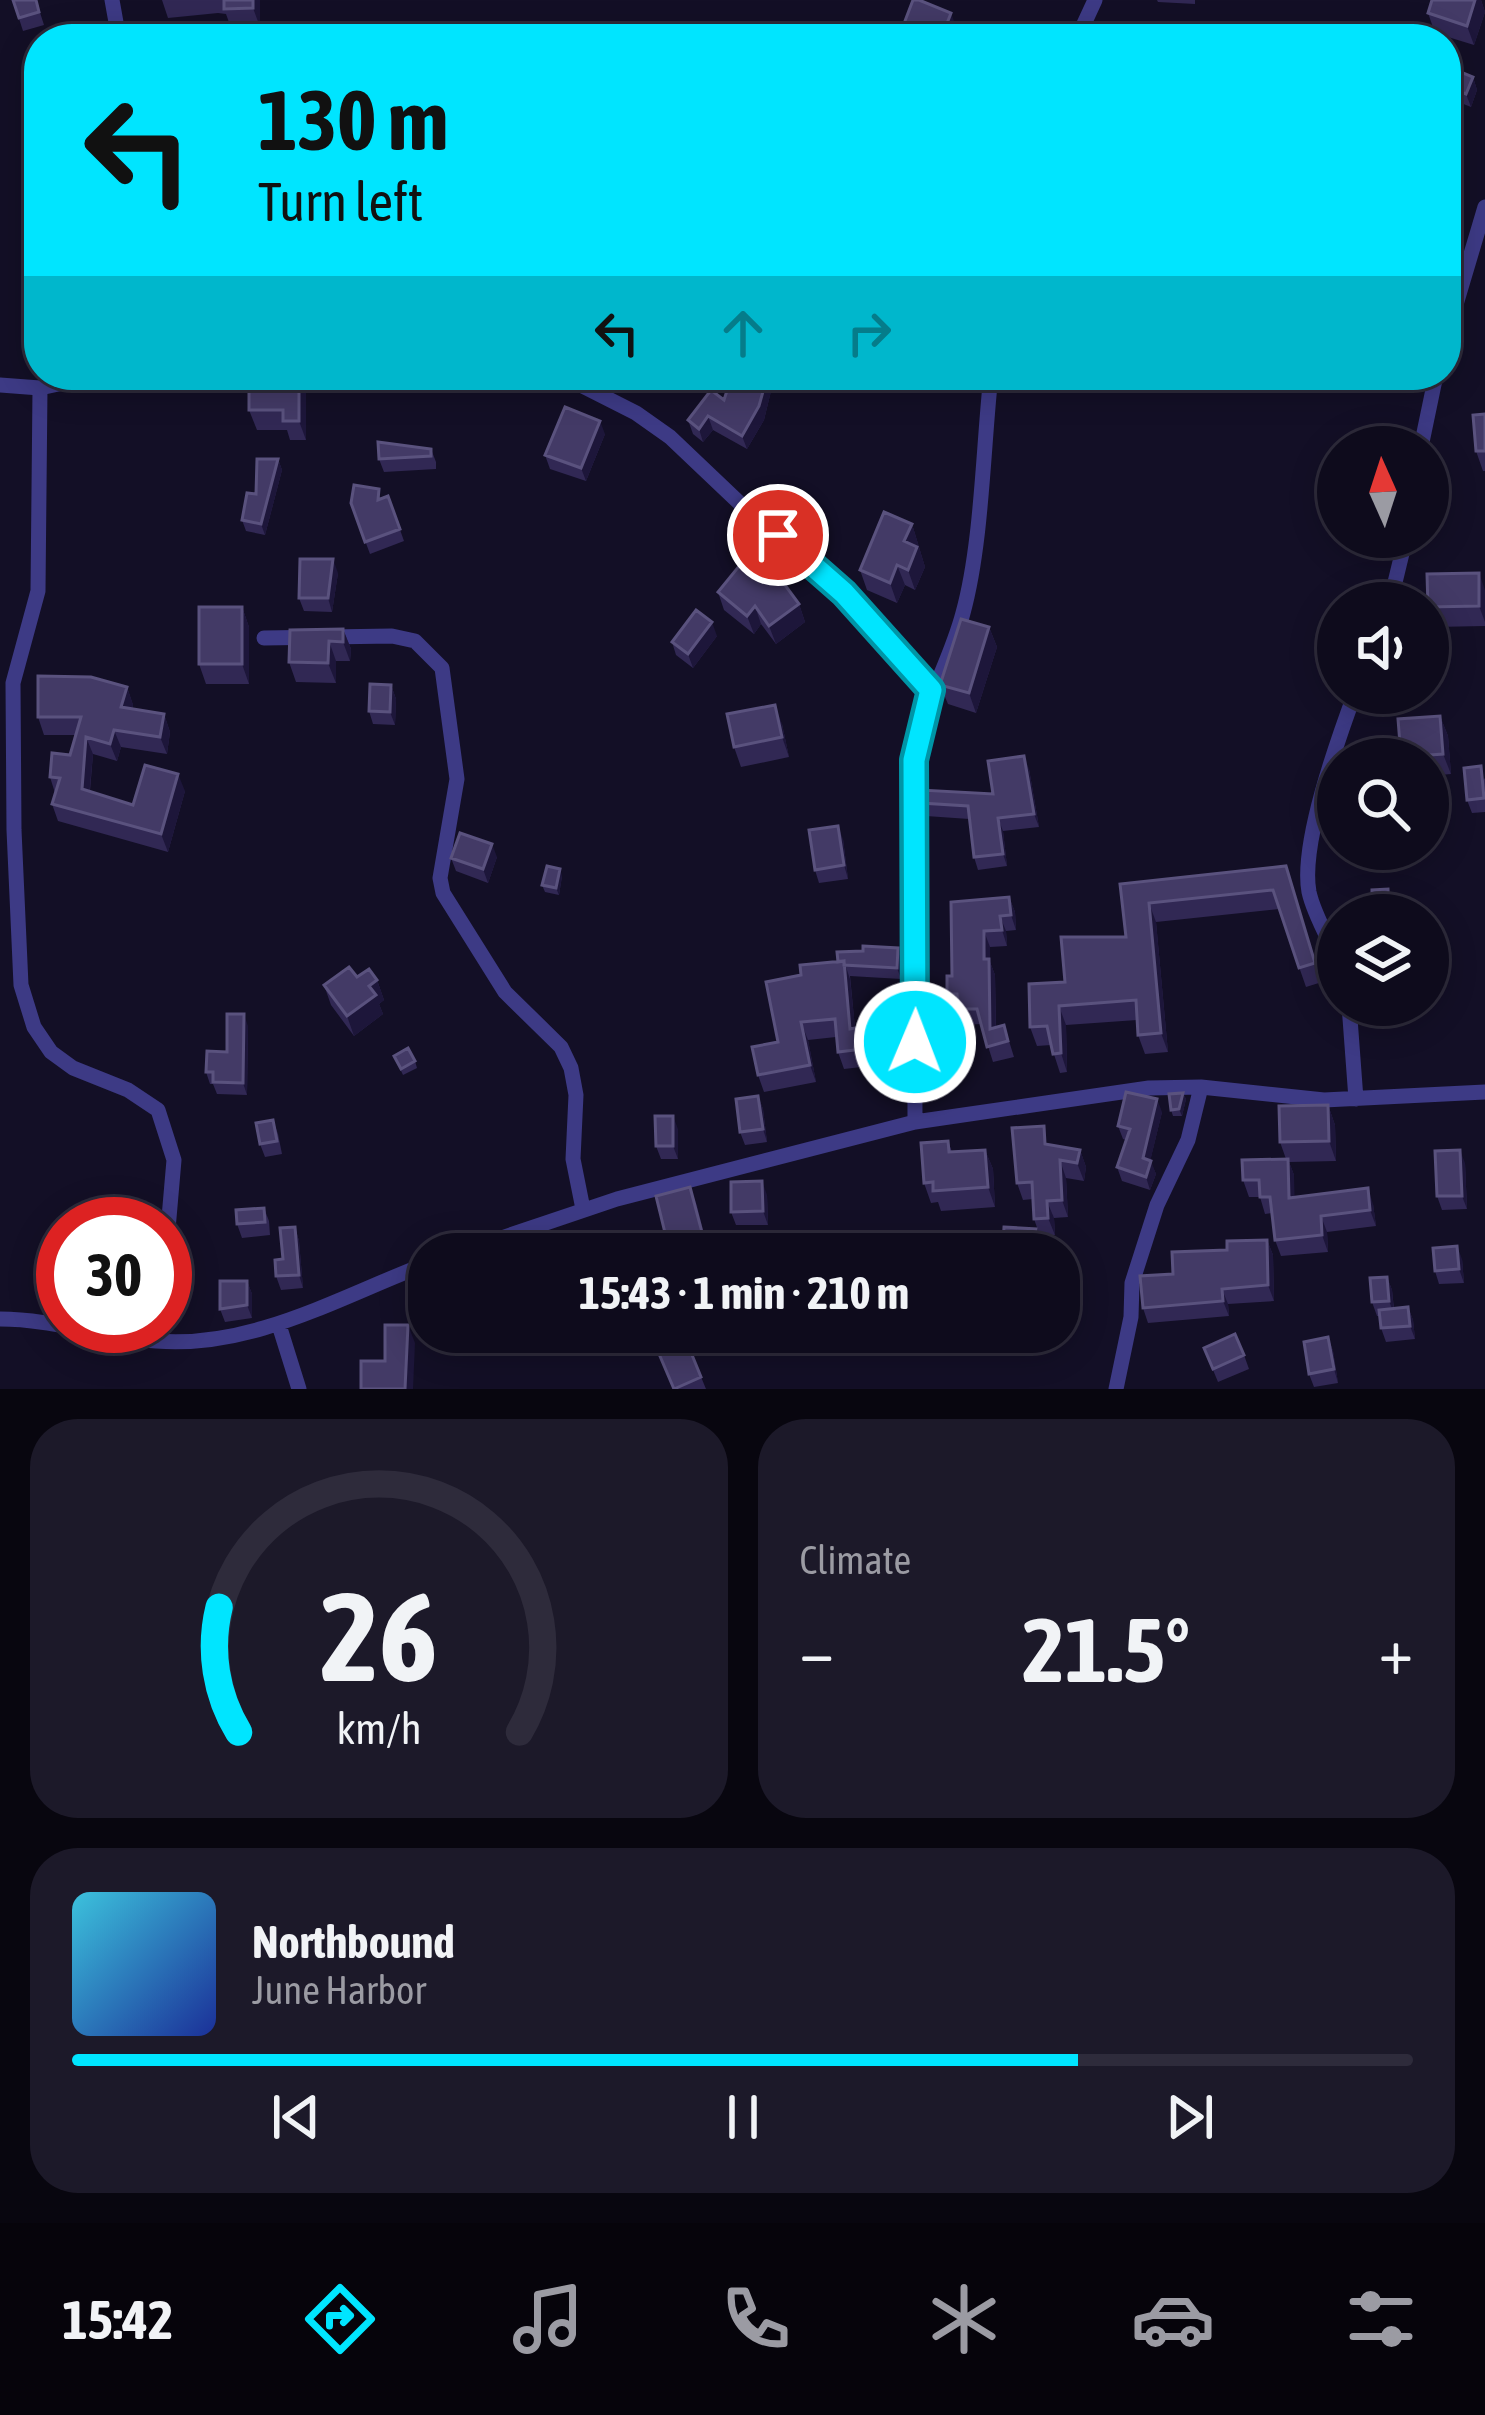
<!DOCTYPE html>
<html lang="en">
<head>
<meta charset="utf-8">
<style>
  :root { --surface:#0e0b1c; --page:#1c1929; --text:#f1f3f6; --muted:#9b9ba3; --line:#2e2b3b; --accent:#00e5ff }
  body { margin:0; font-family:"Asap Condensed",sans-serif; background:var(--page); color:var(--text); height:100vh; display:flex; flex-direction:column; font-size:45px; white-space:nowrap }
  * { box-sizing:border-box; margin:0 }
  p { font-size:39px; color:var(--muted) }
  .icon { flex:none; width:66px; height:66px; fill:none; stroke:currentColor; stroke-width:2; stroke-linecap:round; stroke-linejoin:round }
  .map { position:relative; height:1389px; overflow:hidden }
  .side { display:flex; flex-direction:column; gap:30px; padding:30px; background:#08060f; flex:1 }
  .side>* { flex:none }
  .guide { position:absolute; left:24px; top:24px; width:1437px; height:366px; border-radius:48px; box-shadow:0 6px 30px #0003,0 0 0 3px var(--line); background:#00e5ff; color:#111; overflow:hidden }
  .needle { width:78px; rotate:357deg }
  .controls { position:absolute; left:1317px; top:426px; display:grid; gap:24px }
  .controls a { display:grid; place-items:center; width:132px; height:132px; border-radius:50%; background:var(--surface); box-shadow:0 6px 30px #0003,0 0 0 3px var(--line); font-size:60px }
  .speed { position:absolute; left:36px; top:1197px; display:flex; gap:24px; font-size:60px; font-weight:700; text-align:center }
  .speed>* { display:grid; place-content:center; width:156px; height:156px; border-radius:50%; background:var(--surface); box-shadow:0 6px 30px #0003,0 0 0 3px var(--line); line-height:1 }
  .speed .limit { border:18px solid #d22; background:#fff; color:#111 }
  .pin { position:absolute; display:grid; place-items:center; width:102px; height:102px; color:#fff; margin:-51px; border:6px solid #fff; border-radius:50%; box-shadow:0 3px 12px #0007 }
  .me { position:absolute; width:132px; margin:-66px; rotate:1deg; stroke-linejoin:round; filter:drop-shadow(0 0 9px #0008) }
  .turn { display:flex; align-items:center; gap:42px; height:252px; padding:0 36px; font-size:54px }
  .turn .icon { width:156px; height:156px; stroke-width:2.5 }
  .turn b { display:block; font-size:84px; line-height:102px }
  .lanes { display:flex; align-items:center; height:114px; padding:0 36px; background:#0003; justify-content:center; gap:60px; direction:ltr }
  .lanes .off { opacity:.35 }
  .big { font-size:90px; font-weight:700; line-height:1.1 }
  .side .widget { flex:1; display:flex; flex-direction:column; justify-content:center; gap:18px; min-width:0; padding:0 42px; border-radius:48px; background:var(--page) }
  .side .dial { align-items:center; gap:0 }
  .dial svg { height:312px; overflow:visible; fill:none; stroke:var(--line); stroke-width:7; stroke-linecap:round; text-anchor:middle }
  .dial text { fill:var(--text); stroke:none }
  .song { display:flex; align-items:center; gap:36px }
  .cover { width:144px; height:144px; border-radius:18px; background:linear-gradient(135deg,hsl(190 70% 55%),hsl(230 70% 35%)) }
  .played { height:12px; border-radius:6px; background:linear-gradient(90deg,var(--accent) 75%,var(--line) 75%) }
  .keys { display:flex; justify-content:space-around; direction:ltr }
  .heat { display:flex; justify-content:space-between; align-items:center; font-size:66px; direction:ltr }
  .side .tiles { flex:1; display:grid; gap:30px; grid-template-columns:1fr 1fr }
  .widget:last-child { grid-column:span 2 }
  .trip { position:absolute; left:408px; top:1233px; width:672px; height:120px; border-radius:48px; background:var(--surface); box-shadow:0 6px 30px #0003,0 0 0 3px var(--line); font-weight:700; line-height:120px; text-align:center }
  .menu { display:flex; height:192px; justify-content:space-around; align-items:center; background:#06040b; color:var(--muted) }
  .menu .icon { width:84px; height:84px }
  .menu .active { color:var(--accent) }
  .menu b { font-size:54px; color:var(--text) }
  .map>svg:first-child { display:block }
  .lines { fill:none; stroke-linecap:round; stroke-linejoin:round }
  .minor { stroke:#3d3a85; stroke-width:15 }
  .wall { fill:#312854 }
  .shaded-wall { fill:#1d163a }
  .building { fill:#433a66; stroke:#5a527e; stroke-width:3 }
  .route-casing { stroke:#0095a6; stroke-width:30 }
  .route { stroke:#00e5ff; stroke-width:21 }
</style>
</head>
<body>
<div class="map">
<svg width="1485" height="1389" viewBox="0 0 1485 1389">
  <rect width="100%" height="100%" fill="#130f26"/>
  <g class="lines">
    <path class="minor" d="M112 0 119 39
      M1077 39 1095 0
      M1446 338 1485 207
      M561 375 636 413 670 437 751 514 806 556 931 690
      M0 385 40 388 100 375
      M40 388 38 591 13 683 14 830 21 985 34 1027 51 1052 73 1068 128 1090 158 1110 174 1160 165 1264
      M1421 447 1436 375
      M1390 603 1406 537
      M264 638 392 636 415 641 442 668 457 779 440 878 443 893 505 992 561 1047 571 1068 576 1095 573 1159 583 1209
      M1338 960C1329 939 1314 915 1309 892 1300 844 1338 739 1355 693
      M1349 1005 1356 1099
      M915 1122 914 761C922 704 949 666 963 613 982 544 983 448 991 375
      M454 1254 617 1199 915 1122 1149 1088 1201 1087 1324 1100 1485 1092
      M0 1319C52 1319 104 1337 156 1341 253 1349 341 1296 429 1263
      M279 1325 299 1389
      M1116 1389 1131 1317 1132 1283 1157 1205 1188 1140 1201 1087"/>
  </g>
  <path class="wall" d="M13 0H36L44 25 23 31Z
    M162 0H260V27L231 28 226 14 218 13 168 18Z
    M1157 0H1195V4L1158 2Z
    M1481 0 1485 12 1474 45 1435 33 1428 13Z
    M1446 66 1473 77 1477 90 1471 107 1446 97Z
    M732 375H771L768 381 771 391 764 420 747 449 713 430 703 442 693 434 688 420 724 400Z
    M306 383V440H290L287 430H257L249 410Z
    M1485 414V471H1483L1476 451Z
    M605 434 586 481 550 469 545 455Z
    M431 449 436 462V469L384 472 379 459Z
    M278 459 282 470 265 535 246 531 242 520Z
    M388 496 404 541 370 554 351 503Z
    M912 524 925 567 915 590 905 585 897 603 867 590 860 570Z
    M338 573 332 612 304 611 299 598Z
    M1485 590V626L1434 627 1428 610V603Z
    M789 591 799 604 805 622 776 644 761 624 754 634 724 610 718 592Z
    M242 607 249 627V684H206L199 664Z
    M989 627 997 647 976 713 948 704 940 685Z
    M343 629 351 649 350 661H336V683L296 682 289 662Z
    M717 636 693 668 676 655 672 642Z
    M391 685 396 699 395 725 373 724 369 711Z
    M127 687 133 705 132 709 164 714 170 732 167 754 121 747 117 761 93 754 90 791 133 805 185 791 168 852 58 821 52 804 55 793 50 777 70 755 76 735H44L38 717Z
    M1440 716 1448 736 1451 774 1428 776V759H1402L1398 719Z
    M782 724 789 757 741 767 734 747Z
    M1029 769 1039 827 1003 831 1007 866 978 870 974 857 969 819 926 816 921 803 993 794Z
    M1485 778V812L1472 813 1467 800Z
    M843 839 848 879 819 883 815 870Z
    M497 857 488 883 456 871 451 858Z
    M1286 866 1322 982 1306 987 1279 909 1156 922 1168 1052 1145 1054 1138 1035 1137 1020 1066 1025 1067 1072 1060 1073 1051 1045 1037 1046 1030 1027 1065 982 1126 937 1120 884Z
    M562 876 559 895 545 892 542 885Z
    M1009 897 1015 912 1016 930 1006 931 1007 946 990 947V962L995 975 996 1028 1004 1025 1014 1057 993 1062 981 1024 963 1025 958 1009H953L947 994 952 976Z
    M902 959 901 979 850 976 855 1028 887 1022 897 1057 869 1063 870 1066 844 1069 838 1052 836 1037 808 1040 816 1082 764 1092 758 1075 778 1042 801 975 800 965Z
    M357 977 377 980 384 1000 379 1004 383 1014 354 1036 331 1005 324 985Z
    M248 1026 247 1095 217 1094 213 1084H210L206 1072 227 1052Z
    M394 1056 415 1061 417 1068 403 1075Z
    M1183 1093 1186 1099 1182 1116H1173L1171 1110Z
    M758 1096 763 1109 767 1142 745 1145 740 1132Z
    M1328 1105 1335 1125 1336 1161 1289 1162 1294 1175V1197L1373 1204 1376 1226 1327 1232 1328 1252 1281 1256 1275 1240 1272 1213 1265 1214 1260 1197H1249L1243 1180 1286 1159 1280 1142Z
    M1162 1112 1150 1161 1156 1174 1150 1190 1122 1181 1117 1167 1126 1140 1123 1139 1118 1126Z
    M273 1120 278 1134 282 1154 265 1157 260 1144Z
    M678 1129V1159H661L656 1146Z
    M948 1141 952 1152 985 1150 993 1169 995 1207 941 1211 938 1202 931 1203 924 1183Z
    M1050 1145 1080 1150 1086 1167 1084 1181 1066 1178 1068 1217 1054 1218 1055 1235 1040 1236 1034 1219 1033 1199 1023 1200 1017 1183Z
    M1465 1163 1467 1209 1442 1210 1437 1196Z
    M690 1187 709 1254H671L668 1245Z
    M767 1195 768 1225H736L731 1212Z
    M264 1208 269 1221 270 1235 242 1238 237 1224Z
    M295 1227 299 1241 303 1288 281 1290 276 1276Z
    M1036 1229 1041 1243 1040 1254H1006L1003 1246Z
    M1267 1240 1273 1255 1274 1301 1228 1304 1229 1316 1148 1323 1143 1308 1173 1274Z
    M1462 1259 1464 1283 1439 1284 1435 1271Z
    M1387 1277 1392 1290 1394 1309 1408 1307 1413 1320 1415 1339 1386 1342 1381 1328 1380 1316H1377L1372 1302Z
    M247 1281 252 1294V1318L225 1322 220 1309Z
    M818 1332H858V1339L821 1341Z
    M651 1335 686 1352 690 1350 706 1389H673Z
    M1328 1337 1333 1351 1338 1383 1314 1387 1309 1374Z
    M1204 1348 1244 1355 1249 1369 1218 1382Z"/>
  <path class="shaded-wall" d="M253 0H260V27L253 8Z
    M1475 0H1481L1485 12 1474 45 1467 26Z
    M951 13 958 32 956 39H941Z
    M1473 77 1477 90 1471 107 1466 94Z
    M299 375H303L306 383V440L299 421Z
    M758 375H771L768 381 771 391 764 420 747 449 742 436Z
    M708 416 713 430 703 442 699 429Z
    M600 421 605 434 586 481 581 468Z
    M278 459 282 470 265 535 261 524Z
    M912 524 925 567 915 590 908 570 904 541Z
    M333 559 338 573 332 612 328 598Z
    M897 565 905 585 897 603 890 583Z
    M1479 573 1485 590V622L1479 606Z
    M799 604 805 622 776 644 769 626Z
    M755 606 761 624 754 634 747 616Z
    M242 607 249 627V684L242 664Z
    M712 622 717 636 693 668 688 654Z
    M989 627 997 647 976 713 969 693Z
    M343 629 351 649 350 661 343 642Z
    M329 641 336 661V683L328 663Z
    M391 685 396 699 395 725 390 712Z
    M127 687 133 705 127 725 121 707Z
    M775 705 782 724 789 757 782 737Z
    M164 714 170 732 167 754 160 737Z
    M1440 716 1448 736 1451 774 1443 754Z
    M114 730 121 747 117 761 110 744Z
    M86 737 93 754 88 807 82 789Z
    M1024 756 1029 769 1039 827 1034 814Z
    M178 774 185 791 168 852 161 834Z
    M998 818 1003 831 1007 866 1003 854Z
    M838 826 843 839 848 879 844 865Z
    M492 844 497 857 488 883 483 869Z
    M560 869 562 876 559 895 556 888Z
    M1388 889 1393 903V915H1389Z
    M1009 897 1015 912 1016 930 1011 915Z
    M1149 903 1156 922 1168 1052 1161 1033Z
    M1000 916 1006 931 1007 946 1002 930Z
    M984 931 990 947V962L995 975 996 1044 990 1029Z
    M898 948 902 959 901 979 897 968Z
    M844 961 850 979 857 1046 850 1029Z
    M377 980 384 1000 379 1004 383 1014 354 1036 347 1016 369 986Z
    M1059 1006 1066 1025 1067 1072 1061 1053Z
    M244 1014 248 1026 247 1095 243 1083Z
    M801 1022 808 1040 816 1082 810 1065Z
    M1183 1093 1186 1099 1182 1116 1179 1109Z
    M758 1096 763 1109 767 1142 763 1129Z
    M1157 1099 1162 1112 1149 1166 1151 1161 1156 1174 1150 1190 1146 1177 1143 1158Z
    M1328 1105 1335 1125 1336 1161 1329 1141Z
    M673 1116 678 1129V1159L673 1146Z
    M985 1150 993 1169 995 1207 988 1187Z
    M1080 1150 1086 1167 1084 1181 1077 1163Z
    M1460 1150 1465 1163 1467 1209 1462 1196Z
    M1288 1159 1294 1175 1295 1214 1289 1198Z
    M1060 1160 1066 1178 1068 1217 1062 1200Z
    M762 1181 767 1195 768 1225 763 1211Z
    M690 1187 697 1205 709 1254 703 1236Z
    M1368 1188 1373 1204 1376 1226 1370 1210Z
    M1047 1201 1054 1218 1055 1235 1048 1218Z
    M1321 1216 1327 1232 1328 1252 1322 1235Z
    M295 1227 299 1241 303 1288 299 1275Z
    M1036 1229 1041 1243 1040 1254H1037L1035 1248Z
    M1267 1240 1273 1255 1274 1301 1268 1285Z
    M1457 1246 1462 1259 1464 1283 1459 1269Z
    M1387 1277 1392 1290 1394 1314 1389 1301Z
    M247 1281 252 1294V1318L247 1305Z
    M1222 1289 1228 1304 1229 1316 1223 1301Z
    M1408 1307 1413 1320 1415 1339 1410 1326Z
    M408 1325 415 1343 413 1389H405Z
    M1328 1337 1333 1351 1338 1383 1334 1369Z"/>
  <path class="building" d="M13 0H36L39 12 19 18Z
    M224 0H253V8L224 9Z
    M913 0H919L951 13 941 39H914L900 34Z
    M1432 0H1475L1467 26 1428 13Z
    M1111 25 1140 35 1138 39H1106Z
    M1446 66 1473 77 1466 94 1446 86Z
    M249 375H299V421H283V410H249Z
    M732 375H759L767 377 759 406 742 436 708 416 699 429 688 420 711 390 724 400Z
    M565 407 600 421 581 468 545 455Z
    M1485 414V451H1476L1473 415Z
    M378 442 431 449V456L379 459Z
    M257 459H278L261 524 242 520 247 493 256 494Z
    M354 485 379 489 378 500 388 496 400 529 365 542 351 503Z
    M884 512 912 524 904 541 917 547 908 570 897 565 890 583 860 570Z
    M753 549 782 573 779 577 799 604 769 626 755 606 747 616 718 592Z
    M300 559H333L328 598H299Z
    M1479 573V606L1428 607 1427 574Z
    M199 607H242V664H199Z
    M696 610 712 622 688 654 672 642Z
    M961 619 989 627 969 693 940 685Z
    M343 629V642L329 641 328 663 289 662 290 630Z
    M38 676 91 677 127 687 121 707 164 714 160 737 114 730 110 744 86 737 82 789 133 805 145 765 178 774 161 834 52 804 60 778 50 777 52 753 70 755 81 717H38Z
    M370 684 391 685 390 712 369 711Z
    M775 705 782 737 734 747 727 714Z
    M1440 716 1443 754 1401 757 1398 719Z
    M1024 756 1034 814 998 818 1003 854 974 857 968 806 921 803V790L993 794 988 761Z
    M1481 766 1484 798 1467 800 1464 768Z
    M838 826 844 865 815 870 809 830Z
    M460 833 492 844 483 869 451 858Z
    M547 866 560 869 556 888 542 885Z
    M1286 866 1315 963 1299 968 1273 890 1149 903 1161 1033 1138 1035 1136 1000 1059 1006 1061 1053 1053 1054 1047 1026 1030 1027 1029 984 1065 982 1061 937H1126L1120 884Z
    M1388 889 1389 915H1372V890Z
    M1009 897 1011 915 1000 916 1002 930 984 931V959H989L990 1029 1004 1025 1008 1041 987 1047 977 1009H958L957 994H947V976H952L951 902Z
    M863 946 898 948 897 968 844 965V961L838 962 837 952 863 951Z
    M844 961 850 1029 887 1022 890 1039 863 1045V1049L838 1052 835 1019 801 1022 810 1065 758 1075 752 1047 778 1042 766 982 801 975 800 965Z
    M349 967 357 977 369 969 377 980 369 986 376 995 347 1016 324 985Z
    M227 1014H244L243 1083 213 1082V1072H206L207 1051 227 1052Z
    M408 1048 415 1061 401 1069 394 1056Z
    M1126 1092 1157 1099 1143 1158 1151 1161 1146 1177 1117 1167 1130 1129 1118 1126Z
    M1183 1093 1179 1109 1171 1110 1169 1094Z
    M758 1096 763 1129 740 1132 736 1099Z
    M1328 1105 1329 1141 1280 1142 1279 1106Z
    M655 1116H673V1146H656Z
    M273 1120 277 1141 260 1144 256 1123Z
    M1044 1126 1045 1144 1080 1150 1077 1163 1060 1160 1062 1200 1047 1201 1048 1218 1034 1219 1032 1182 1017 1183 1012 1128Z
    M948 1141 949 1152 985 1150 988 1187 933 1191V1182L924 1183 921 1143Z
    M1460 1150 1462 1196H1437L1435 1151Z
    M1288 1159 1289 1198 1368 1188 1370 1210 1321 1216 1322 1235 1275 1240 1270 1197H1260L1259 1180H1243L1242 1160Z
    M762 1181 763 1211 731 1212V1182Z
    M690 1187 703 1236 697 1237 702 1254H675L672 1244 668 1245 656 1196Z
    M264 1208 265 1222 237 1224 236 1210Z
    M295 1227 299 1275 276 1276 275 1260 283 1259 280 1228Z
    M1004 1227 1036 1229 1035 1248 1003 1246Z
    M1267 1240 1268 1285 1222 1289 1223 1301 1143 1308 1140 1276 1173 1274 1172 1252 1227 1250V1241Z
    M1457 1246 1459 1269 1435 1271 1433 1248Z
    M1387 1277 1389 1301 1372 1302 1370 1278Z
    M220 1281H247V1305L220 1309Z
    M1408 1307 1410 1326 1381 1328 1379 1310Z
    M385 1325H408L405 1389H361V1361H385Z
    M658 1332H677L686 1352 690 1350 701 1377 674 1389 651 1335Z
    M1235 1334 1244 1355 1213 1369 1204 1348Z
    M1328 1337 1334 1369 1309 1374 1304 1342Z"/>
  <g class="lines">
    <defs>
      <path id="route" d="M778 535 844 593 931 690 914 760 915 1042"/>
    </defs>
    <use href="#route" class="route-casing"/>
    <use href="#route" class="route"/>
  </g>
</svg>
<div class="controls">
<a><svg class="needle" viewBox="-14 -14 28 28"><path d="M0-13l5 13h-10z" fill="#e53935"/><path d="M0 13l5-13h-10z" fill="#9b9ba3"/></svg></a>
<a><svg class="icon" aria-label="sound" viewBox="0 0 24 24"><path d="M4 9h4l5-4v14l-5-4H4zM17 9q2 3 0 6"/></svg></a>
<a><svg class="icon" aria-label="search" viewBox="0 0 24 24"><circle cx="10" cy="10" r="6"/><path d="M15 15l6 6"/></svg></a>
<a><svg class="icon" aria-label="layers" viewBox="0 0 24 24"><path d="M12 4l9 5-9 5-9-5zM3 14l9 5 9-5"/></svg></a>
</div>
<div class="speed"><div class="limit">30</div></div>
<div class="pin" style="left:778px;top:535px;background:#d93025"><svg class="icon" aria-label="arrive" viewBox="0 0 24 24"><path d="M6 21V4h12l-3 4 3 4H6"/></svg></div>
<svg class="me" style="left:915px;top:1042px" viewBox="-20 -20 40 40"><circle r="17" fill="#00e5ff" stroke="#fff" stroke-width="3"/><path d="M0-11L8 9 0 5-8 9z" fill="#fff"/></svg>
<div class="trip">15:43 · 1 min · 210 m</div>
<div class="guide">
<div class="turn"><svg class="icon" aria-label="left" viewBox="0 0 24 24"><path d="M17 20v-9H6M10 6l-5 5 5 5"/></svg><div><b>130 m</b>Turn left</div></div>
<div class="lanes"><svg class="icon" aria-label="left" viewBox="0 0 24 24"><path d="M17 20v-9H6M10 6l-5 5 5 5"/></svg><svg class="icon off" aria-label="ahead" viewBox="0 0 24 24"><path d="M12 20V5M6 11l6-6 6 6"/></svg><svg class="icon off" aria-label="right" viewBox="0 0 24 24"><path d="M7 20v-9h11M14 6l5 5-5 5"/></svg></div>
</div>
</div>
<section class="side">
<div class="tiles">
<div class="widget dial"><svg viewBox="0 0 100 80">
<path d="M14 69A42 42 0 1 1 86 69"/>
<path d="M14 69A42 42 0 0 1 9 37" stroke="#00e5ff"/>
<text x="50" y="56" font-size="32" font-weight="700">26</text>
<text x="50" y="72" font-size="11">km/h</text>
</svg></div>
<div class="widget"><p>Climate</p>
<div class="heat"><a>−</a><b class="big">21.5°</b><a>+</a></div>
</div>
<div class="widget">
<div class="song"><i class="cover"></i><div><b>Northbound</b><p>June Harbor</p></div></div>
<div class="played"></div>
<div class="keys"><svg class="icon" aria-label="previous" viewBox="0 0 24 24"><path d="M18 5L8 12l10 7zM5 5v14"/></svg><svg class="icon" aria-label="pause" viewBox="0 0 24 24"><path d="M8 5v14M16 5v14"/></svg><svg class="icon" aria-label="next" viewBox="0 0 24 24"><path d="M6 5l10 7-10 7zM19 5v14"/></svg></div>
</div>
</div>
</section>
<nav class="menu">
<b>15:42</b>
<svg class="icon active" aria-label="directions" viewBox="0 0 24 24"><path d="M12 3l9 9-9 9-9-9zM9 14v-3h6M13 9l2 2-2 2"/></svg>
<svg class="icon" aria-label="music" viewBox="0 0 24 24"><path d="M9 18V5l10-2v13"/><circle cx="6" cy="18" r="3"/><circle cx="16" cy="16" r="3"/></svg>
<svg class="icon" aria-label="phone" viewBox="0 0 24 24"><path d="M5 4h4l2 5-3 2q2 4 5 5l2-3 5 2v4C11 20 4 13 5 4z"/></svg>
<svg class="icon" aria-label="climate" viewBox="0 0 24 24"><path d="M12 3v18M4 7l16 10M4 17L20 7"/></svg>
<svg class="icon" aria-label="car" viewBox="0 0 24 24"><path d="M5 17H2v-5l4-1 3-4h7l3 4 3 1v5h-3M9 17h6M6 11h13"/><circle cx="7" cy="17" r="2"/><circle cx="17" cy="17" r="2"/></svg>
<svg class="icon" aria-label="filters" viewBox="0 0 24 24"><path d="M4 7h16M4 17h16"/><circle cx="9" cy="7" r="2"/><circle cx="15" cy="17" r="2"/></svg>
</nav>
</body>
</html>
